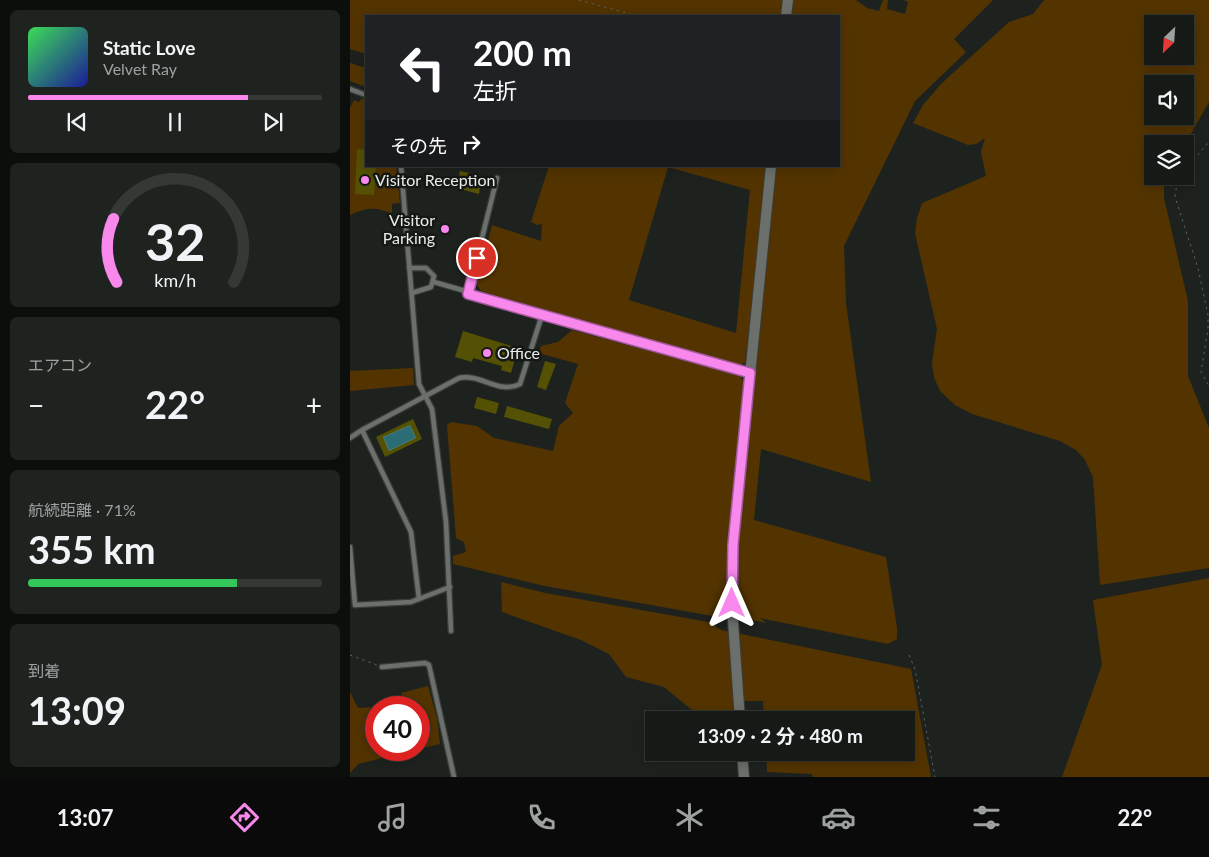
<!DOCTYPE html>
<html lang="ja">
<head>
<meta charset="utf-8">
<style>
  :root { --surface:#161a16; --page:#1f231f; --text:#f1f3f6; --muted:#9ea1a1; --line:#353835; --accent:#f888eb }
  body { margin:0; font-family:Lato,"Noto Sans JP",sans-serif; background:var(--page); color:var(--text); height:100vh; display:flex; flex-direction:column; font-size:19px; white-space:nowrap }
  * { box-sizing:border-box; margin:0 }
  p { font-size:16px; color:var(--muted) }
  .icon { flex:none; width:28px; height:28px; fill:none; stroke:currentColor; stroke-width:2; stroke-linecap:round; stroke-linejoin:round }
  .map { position:relative; flex:1; overflow:hidden }
  .side { display:flex; flex-direction:column; gap:10px; padding:10px; background:#0c0e0c; width:350px }
  .side>* { flex:none }
  .banner { position:absolute; left:15px; top:15px; width:475px; height:152px; border-radius:0px; box-shadow:0 2px 12px #0003,0 0 0 1px var(--line); background:#202124; color:#fff; overflow:hidden }
  .needle { width:32px; rotate:205deg }
  .tools { position:absolute; left:794px; top:15px; display:grid; gap:10px }
  .tools a { display:grid; place-items:center; width:50px; height:50px; border-radius:0px; background:var(--surface); box-shadow:0 2px 12px #0003,0 0 0 1px var(--line); font-size:25px }
  .speed { position:absolute; left:15px; top:696px; display:flex; gap:10px; font-size:25px; font-weight:700; text-align:center }
  .speed>* { display:grid; place-content:center; width:65px; height:65px; border-radius:50%; background:var(--surface); box-shadow:0 2px 12px #0003,0 0 0 1px var(--line); line-height:1 }
  .speed .limit { border:8px solid #d22; background:#fff; color:#111 }
  .pin { position:absolute; display:grid; place-items:center; width:42px; height:42px; color:#fff; margin:-21px; border:2px solid #fff; border-radius:50%; box-shadow:0 1px 5px #0007 }
  .me { position:absolute; width:55px; margin:-28px; rotate:0deg; stroke-linejoin:round; filter:drop-shadow(0 0 4px #0008) }
  .turn { display:flex; align-items:center; gap:18px; height:105px; padding:0 25px; font-size:22px }
  .turn .icon { width:65px; height:65px; stroke-width:2.5 }
  .turn b { display:block; font-size:35px; line-height:42px }
  .then { display:flex; align-items:center; height:48px; padding:0 25px; background:#0003; gap:10px; font-size:19px }
  .big { font-size:38px; font-weight:700; line-height:1.1 }
  .side .widget { flex:1; display:flex; flex-direction:column; justify-content:center; gap:8px; min-width:0; padding:0 18px; border-radius:8px; background:var(--page) }
  .side .dial { align-items:center; gap:0 }
  .dial svg { height:130px; overflow:visible; fill:none; stroke:var(--line); stroke-width:7; stroke-linecap:round; text-anchor:middle }
  .dial text { fill:var(--text); stroke:none }
  .song { display:flex; align-items:center; gap:15px }
  .cover { width:60px; height:60px; border-radius:8px; background:linear-gradient(135deg,hsl(130 70% 55%),hsl(240 70% 35%)) }
  .played { height:5px; border-radius:2px; background:linear-gradient(90deg,var(--accent) 75%,var(--line) 75%) }
  .keys { display:flex; justify-content:space-around; direction:ltr }
  .heat { display:flex; justify-content:space-between; align-items:center; font-size:28px; direction:ltr }
  .charge { height:8px; border-radius:4px; background:linear-gradient(90deg,#34c759 71%,var(--line) 0) }
  .trip { position:absolute; left:295px; top:711px; width:270px; height:50px; border-radius:0px; background:var(--surface); box-shadow:0 2px 12px #0003,0 0 0 1px var(--line); font-weight:700; line-height:50px; text-align:center }
  .tab-bar { display:flex; height:80px; justify-content:space-around; align-items:center; background:#090a09; color:var(--muted) }
  .tab-bar .icon { width:35px; height:35px }
  .tab-bar .current { color:var(--accent) }
  .tab-bar b { font-size:22px; color:var(--text) }
  main { display:flex; flex:1; min-height:0 }
  .map>svg:first-child { display:block }
  .green { fill:#533400; fill-rule:evenodd }
  .water { fill:#2b6c75; stroke:#659398 }
  .building { fill:#545104; fill-rule:evenodd }
  .lines { fill:none; stroke-linecap:round; stroke-linejoin:round }
  .service-casing { stroke:#3a3d3a; stroke-width:7 }
  .tertiary-casing { stroke:#3a3d3a; stroke-width:12 }
  .path { stroke:#5c5f5c; stroke-width:1; stroke-dasharray:2.5 4; stroke-linecap:butt }
  .service { stroke:#6c706c; stroke-width:4.5 }
  .tertiary { stroke:#6c706c; stroke-width:10 }
  .route-casing { stroke:#a15899; stroke-width:12 }
  .route { stroke:#f888eb; stroke-width:9 }
  .poi-dot { fill:#f888eb; stroke:#151815; stroke-width:2 }
  .labels { text-anchor:middle; stroke-width:5; stroke-linejoin:round; paint-order:stroke }
  .poi-label { font-size:16px; fill:#ebedea; stroke:#151815; text-anchor:start }
</style>
</head>
<body>
<main>
<section class="side">
<div class="widget">
<div class="song"><i class="cover"></i><div><b>Static Love</b><p>Velvet Ray</p></div></div>
<div class="played"></div>
<div class="keys"><svg class="icon" aria-label="previous" viewBox="0 0 24 24"><path d="M18 5L8 12l10 7zM5 5v14"/></svg><svg class="icon" aria-label="pause" viewBox="0 0 24 24"><path d="M8 5v14M16 5v14"/></svg><svg class="icon" aria-label="next" viewBox="0 0 24 24"><path d="M6 5l10 7-10 7zM19 5v14"/></svg></div>
</div>
<div class="widget dial"><svg viewBox="0 0 100 80">
<path d="M14 69A42 42 0 1 1 86 69"/>
<path d="M14 69A42 42 0 0 1 12 30" stroke="#f888eb"/>
<text x="50" y="56" font-size="32" font-weight="700">32</text>
<text x="50" y="72" font-size="11">km/h</text>
</svg></div>
<div class="widget"><p>エアコン</p>
<div class="heat"><a>−</a><b class="big">22°</b><a>+</a></div>
</div>
<div class="widget"><p>航続距離 · 71%</p><b class="big">355 km</b><div class="charge"></div></div>
<div class="widget"><p>到着</p><b class="big">13:09</b></div>
</section>
<div class="map">
<svg width="859" height="777" viewBox="0 0 859 777">
  <rect width="100%" height="100%" fill="#1e221e"/>
  <path class="green" d="M0 0H434L432 16H16V54L0 49Z
    M442 0H506L517 8 529 11 533 0H538L537 9 555 14 558 2 554 0H643L604 39 616 52 565 101 494 246 496 303 521 482 411 449 404 520 536 557 547 628V639L538 644 410 618 416 623 396 619 388 614 387 549 425 166H489V16H440Z
    M694 0H859V102L835 144H802V176H817L814 181V198L838 301V376L859 428V568L750 585 743 477 735 460 726 450 710 441 622 414 605 405 591 392 584 378 582 363 587 329 565 233 567 218 572 203 636 176 631 152 635 138 626 144 618 145 563 123 573 105 591 84 659 22 683 14ZM802 24H835V56H802ZM802 84H835V116H802Z
    M0 63 16 68V87L0 81Z
    M12 98 16 101V166H46L50 203 42 204V214C26 206 16 208 0 215V108L4 100 9 102Z
    M199 166H418L395 363 385 366 131 291 127 285 142 225 191 241 192 224 187 225 181 222ZM318 167 400 190 386 333 279 300Z
    M222 330 383 374 390 376 395 385 378 610 376 616 368 617 195 586 103 564V556L116 552 114 542 106 538 97 425 101 422 127 426 144 438 203 451 209 426 223 413 215 403 228 364 189 353 191 346 208 342Z
    M63 368 64 385 0 391V371Z
    M859 578V777H712L752 665 743 600Z
    M151 582 195 593 364 623 367 628 372 630 561 669 581 777H463L462 774 417 772 416 753 556 752V720H414L413 701H393L380 720H354L314 687 276 677 259 654 231 640 152 612Z
    M78 686 87 718 90 744 69 749V708H26V750H66L8 764 0 773V692L8 708 53 705 51 693Z"/>
  <path class="water" d="M60 425 66 438 39 451 33 437Z"/>
  <path class="building" d="M7 149 16 150V166H26L24 195 5 194Z
    M110 171 119 173 116 183 130 187 129 194 106 188Z
    M113 331 168 348 161 373 151 370 152 366 123 358 122 362 105 357Z
    M195 361 206 364 196 390 187 387Z
    M127 397 149 403 146 414 124 408Z
    M157 406 202 419 199 429 154 417Z
    M63 419 72 439 35 457 26 437ZM60 425 66 438 39 451 33 437Z"/>
  <g class="lines">
    <defs>
      <path id="service" d="M0 89 16 95
        M51 166 69 384 82 409 96 522 101 631
        M59 268H76L84 276 81 287 62 293
        M84 282 400 373
        M118 294 147 178
        M12 430 61 532 69 599
        M0 438 12 430 109 378C130 373 150 395 170 384L192 315
        M0 547 5 605 61 602 100 587
        M32 667 75 663 79 665 104 777"/>
      <path id="tertiary" d="M436 16 438 0
        M390 720 383 621V545L421 166
        M392 752 394 777"/>
    </defs>
    <use href="#service" class="service-casing"/>
    <use href="#tertiary" class="tertiary-casing"/>
    <path class="path" d="M229 0 287 16
      M835 170 859 142
      M831 176 827 183 825 197 848 268 858 315V329L851 372 859 386
      M0 655 27 665
      M559 655 565 669 585 777"/>
    <use href="#service" class="service"/>
    <use href="#tertiary" class="tertiary"/>
  </g>
  <g class="lines">
    <defs>
      <path id="route" d="M127 258 118 294 400 373 383 545 382 603"/>
    </defs>
    <use href="#route" class="route-casing"/>
    <use href="#route" class="route"/>
  </g>
  <g class="poi-dot">
    <circle cx="15" cy="180" r="5"/>
    <circle cx="95" cy="229" r="5"/>
    <circle cx="137" cy="353" r="5"/>
  </g>
  <g class="labels">
    <g class="poi-label">
      <text x="25" y="186">Visitor Reception</text>
      <text x="85" y="226" text-anchor="end">Visitor<tspan x="85" dy="18">Parking</tspan></text>
      <text x="147" y="359">Office</text>
    </g>
  </g>
</svg>
<div class="tools">
<a><svg class="needle" viewBox="-14 -14 28 28"><path d="M0-13l5 13h-10z" fill="#e53935"/><path d="M0 13l5-13h-10z" fill="#9ea1a1"/></svg></a>
<a><svg class="icon" aria-label="sound" viewBox="0 0 24 24"><path d="M4 9h4l5-4v14l-5-4H4zM17 9q2 3 0 6"/></svg></a>
<a><svg class="icon" aria-label="layers" viewBox="0 0 24 24"><path d="M12 4l9 5-9 5-9-5zM3 14l9 5 9-5"/></svg></a>
</div>
<div class="speed"><div class="limit">40</div></div>
<div class="pin" style="left:127px;top:258px;background:#d93025"><svg class="icon" aria-label="arrive" viewBox="0 0 24 24"><path d="M6 21V4h12l-3 4 3 4H6"/></svg></div>
<svg class="me" style="left:382px;top:603px" viewBox="-20 -20 40 40"><path d="M0-17L14 15 0 8-14 15z" fill="#f888eb" stroke="#fff" stroke-width="4"/></svg>
<div class="trip">13:09 · 2 分 · 480 m</div>
<div class="banner">
<div class="turn"><svg class="icon" aria-label="left" viewBox="0 0 24 24"><path d="M17 20v-9H6M10 6l-5 5 5 5"/></svg><div><b>200 m</b>左折</div></div>
<div class="then">その先<svg class="icon" aria-label="right" viewBox="0 0 24 24"><path d="M7 20v-9h11M14 6l5 5-5 5"/></svg></div>
</div>
</div>
</main>
<nav class="tab-bar">
<b>13:07</b>
<svg class="icon current" aria-label="directions" viewBox="0 0 24 24"><path d="M12 3l9 9-9 9-9-9zM9 14v-3h6M13 9l2 2-2 2"/></svg>
<svg class="icon" aria-label="music" viewBox="0 0 24 24"><path d="M9 18V5l10-2v13"/><circle cx="6" cy="18" r="3"/><circle cx="16" cy="16" r="3"/></svg>
<svg class="icon" aria-label="phone" viewBox="0 0 24 24"><path d="M5 4h4l2 5-3 2q2 4 5 5l2-3 5 2v4C11 20 4 13 5 4z"/></svg>
<svg class="icon" aria-label="climate" viewBox="0 0 24 24"><path d="M12 3v18M4 7l16 10M4 17L20 7"/></svg>
<svg class="icon" aria-label="car" viewBox="0 0 24 24"><path d="M5 17H2v-5l4-1 3-4h7l3 4 3 1v5h-3M9 17h6M6 11h13"/><circle cx="7" cy="17" r="2"/><circle cx="17" cy="17" r="2"/></svg>
<svg class="icon" aria-label="filters" viewBox="0 0 24 24"><path d="M4 7h16M4 17h16"/><circle cx="9" cy="7" r="2"/><circle cx="15" cy="17" r="2"/></svg>
<b>22°</b>
</nav>
</body>
</html>
